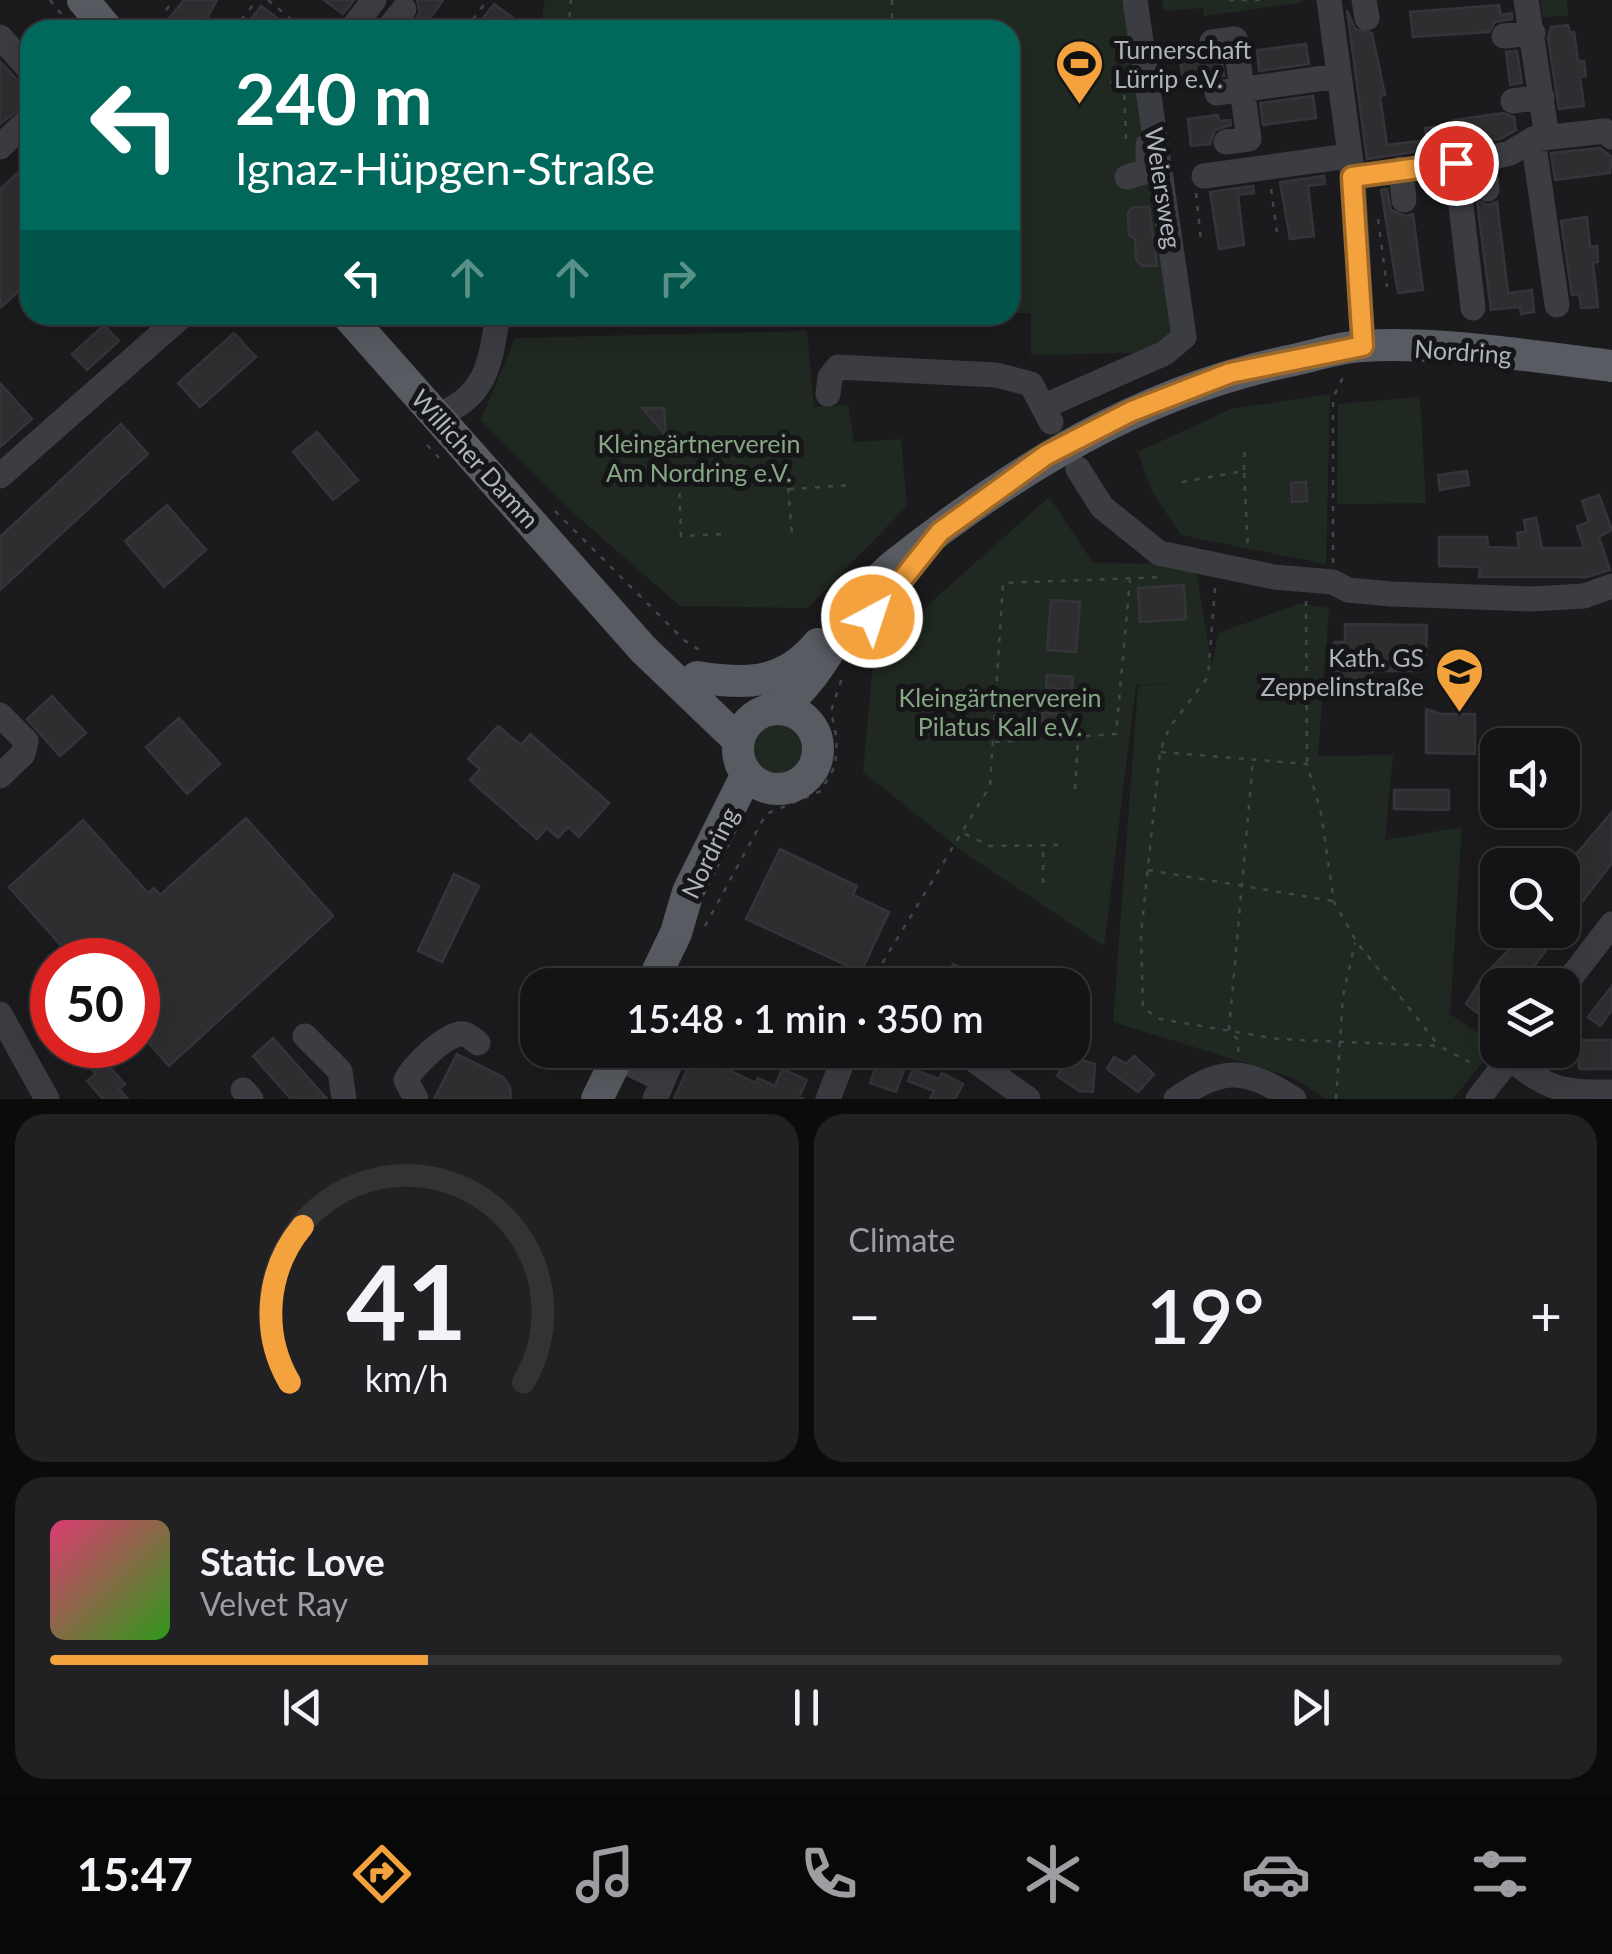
<!DOCTYPE html>
<html lang="en">
<head>
<meta charset="utf-8">
<style>
  :root { --surface:#141416; --page:#212123; --text:#f1f3f6; --muted:#9d9ea1; --line:#333335; --accent:#f3a23d }
  body { margin:0; font-family:Lato,sans-serif; background:var(--page); color:var(--text); height:100vh; display:flex; flex-direction:column; font-size:38px; white-space:nowrap }
  * { box-sizing:border-box; margin:0 }
  p { font-size:32px; color:var(--muted) }
  .icon { flex:none; width:55px; height:55px; fill:none; stroke:currentColor; stroke-width:2; stroke-linecap:round; stroke-linejoin:round }
  .map { position:relative; height:1099px; overflow:hidden }
  .sheet { display:flex; flex-direction:column; gap:15px; padding:15px; background:#0b0b0c; flex:1 }
  .sheet>* { flex:none }
  .hud { position:absolute; left:20px; top:20px; width:1000px; height:305px; border-radius:30px; box-shadow:0 10px 40px #0002,0 0 0 2px var(--line); background:#00695c; color:#fff; overflow:hidden }
  .fabs { position:absolute; left:1480px; top:728px; display:grid; gap:20px }
  .fabs a { display:grid; place-items:center; width:100px; height:100px; border-radius:20px; background:var(--surface); box-shadow:0 10px 40px #0002,0 0 0 2px var(--line); font-size:50px }
  .speed { position:absolute; left:30px; top:938px; display:flex; gap:20px; font-size:50px; font-weight:700; text-align:center }
  .speed>* { display:grid; place-content:center; width:130px; height:130px; border-radius:50%; background:var(--surface); box-shadow:0 10px 40px #0002,0 0 0 2px var(--line); line-height:1 }
  .speed .limit { border:15px solid #d22; background:#fff; color:#111 }
  .pin { position:absolute; display:grid; place-items:center; width:85px; height:85px; color:#fff; margin:-42px; border:5px solid #fff; border-radius:50%; box-shadow:0 2px 10px #0007 }
  .me { position:absolute; width:110px; margin:-55px; rotate:40deg; stroke-linejoin:round; filter:drop-shadow(0 0 8px #0008) }
  .turn { display:flex; align-items:center; gap:35px; height:210px; padding:0 50px; font-size:45px }
  .turn .icon { width:130px; height:130px; stroke-width:2.5 }
  .turn b { display:block; font-size:70px; line-height:85px }
  .lanes { display:flex; align-items:center; height:95px; padding:0 50px; background:#0003; justify-content:center; gap:50px; direction:ltr }
  .lanes .off { opacity:.35 }
  .big { font-size:75px; font-weight:600; line-height:1.1 }
  .sheet .widget { flex:1; display:flex; flex-direction:column; justify-content:center; gap:15px; min-width:0; padding:0 35px; border-radius:30px; background:var(--page) }
  .sheet .dial { align-items:center; gap:0 }
  .dial svg { height:260px; overflow:visible; fill:none; stroke:var(--line); stroke-width:7; stroke-linecap:round; text-anchor:middle }
  .dial text { fill:var(--text); stroke:none }
  .song { display:flex; align-items:center; gap:30px }
  .cover { width:120px; height:120px; border-radius:15px; background:linear-gradient(135deg,hsl(340 70% 55%),hsl(110 70% 35%)) }
  .played { height:10px; border-radius:5px; background:linear-gradient(90deg,var(--accent) 25%,var(--line) 25%) }
  .keys { display:flex; justify-content:space-around; direction:ltr }
  .heat { display:flex; justify-content:space-between; align-items:center; font-size:55px; direction:ltr }
  .sheet .tiles { flex:1; display:grid; gap:15px; grid-template-columns:1fr 1fr }
  .widget:last-child { grid-column:span 2 }
  .trip { position:absolute; left:520px; top:968px; width:570px; height:100px; border-radius:30px; background:var(--surface); box-shadow:0 10px 40px #0002,0 0 0 2px var(--line); font-weight:600; line-height:100px; text-align:center }
  .menu { display:flex; height:160px; justify-content:space-around; align-items:center; background:#080809; color:var(--muted) }
  .menu .icon { width:70px; height:70px }
  .menu .selected { color:var(--accent) }
  .menu b { font-size:45px; color:var(--text) }
  .map>svg:first-child { display:block }
  .green { fill:#202921 }
  .building { fill:#2e2e31; stroke:#353539; stroke-width:2.5 }
  .lines { fill:none; stroke-linecap:round; stroke-linejoin:round }
  .path { stroke:#424549; stroke-width:2.5; stroke-dasharray:5 8; stroke-linecap:butt }
  .minor { stroke:#3c3d42; stroke-width:25 }
  .major { stroke:#585b61; stroke-width:32 }
  .route-casing { stroke:#9e6928; stroke-width:25 }
  .route { stroke:#f3a23d; stroke-width:18 }
  .labels { text-anchor:middle; stroke-width:10; stroke-linejoin:round; paint-order:stroke }
  .poi-label { font-size:25px; fill:#adb4bc; stroke:#161618; text-anchor:start }
  .street-label { font-size:25px; fill:#adb4bc; stroke:#161618 }
  .park-label { font-size:25px; fill:#86a785; stroke:#161618 }
</style>
</head>
<body>
<div class="map">
<svg width="1612" height="1099" viewBox="0 0 1612 1099">
  <rect width="100%" height="100%" fill="#1b1b1d"/>
  <path class="green" d="M545 0H1131L1175 336 1134 353 1031 355V313H1010V30H540Z
    M1162 0H1303V2L1204 16 1203 8 1164 11Z
    M1541 0H1567L1568 16 1542 17Z
    M502 315H887L501 321Z
    M807 331 814 407 848 405 854 442 901 439 907 506 808 608 680 606 577 516 481 420 515 338Z
    M1330 394 1326 564 1181 535 1152 492 1138 452 1231 409Z
    M1420 397 1426 503 1337 504 1338 404Z
    M1049 497 1093 563 1195 564 1212 667 1218 633 1299 604 1329 608 1318 756 1393 755 1385 840 1462 827 1450 1014 1496 1046 1453 1099H1326L1294 1078 1113 1022 1138 686 1182 682 1136 685 1104 946 963 852 863 772 874 653Z
    M750 748a28 28 0 1 1 56 0a28 28 0 1 1-56 0Z"/>
  <path class="building" d="M184 0H217L203 25 196 19 187 30H179L167 21Z
    M324 0H354L343 14Z
    M417 0H443L422 30H408L420 12Z
    M494 4 512 17 502 30H474Z
    M1499 5 1501 15 1512 13V19L1495 22 1489 32 1413 37 1410 12Z
    M261 6 276 17 292 30H257L248 23Z
    M1347 10 1355 29 1372 33 1385 95 1380 96 1387 145 1427 140 1425 128 1454 124V120L1503 113 1514 117 1516 130 1500 139 1367 159Z
    M1568 25 1570 33 1574 32 1578 61H1584L1586 76 1580 77 1584 106 1559 109 1548 38 1551 27Z
    M1306 44 1309 64 1259 71 1257 50Z
    M1197 46 1205 57H1221L1224 76 1213 77 1212 72 1182 75 1179 49Z
    M1517 51 1522 83 1510 85 1506 52Z
    M0 61 19 82 30 86V101L0 124Z
    M1313 96 1316 118 1263 125 1260 103Z
    M1218 115 1219 121 1230 120 1231 125 1215 130 1210 144 1191 146 1188 119Z
    M1600 148 1612 157 1610 173 1555 180 1551 153Z
    M30 162V281L0 308V189Z
    M1324 176 1325 184 1308 186 1314 236 1290 239 1280 182Z
    M1253 186 1254 193 1238 195 1244 245 1219 249 1210 192Z
    M1387 189 1391 210 1405 216 1413 214 1423 290 1398 293 1381 190Z
    M1477 201 1488 205 1497 202 1508 293 1532 290 1534 312 1521 314 1520 307 1491 310Z
    M1133 207H1149L1157 266H1142L1136 260 1135 239 1129 235 1128 212Z
    M1587 217 1590 247 1597 246 1598 262 1593 263 1598 307 1581 308 1579 294 1572 295 1561 221Z
    M104 325 119 341 87 370 72 354Z
    M234 333 256 357 200 407 178 383Z
    M0 383 32 419 0 447Z
    M642 408H664L666 435Z
    M121 424 148 454 0 590V537Z
    M317 432 358 480 333 500 293 452Z
    M1467 471 1469 485 1440 490 1438 475Z
    M1306 482 1307 501 1292 502 1291 483Z
    M1599 495 1612 530 1599 537 1610 570 1587 577H1479L1480 567 1439 566V537H1487L1488 547 1519 548 1517 533 1526 531 1524 520 1536 518 1542 548H1584L1577 526 1589 522 1582 501Z
    M167 505 206 550 164 587 125 541Z
    M1184 585 1186 619 1140 622 1138 588Z
    M1051 600 1080 602 1076 652 1047 650Z
    M1345 624 1427 625 1426 657H1419V671H1372V684H1333L1334 642H1345Z
    M1047 675 1073 677 1072 690 1046 688Z
    M52 696 86 733 60 756 27 719Z
    M1426 709 1441 714H1475V754L1426 753Z
    M1043 713 1072 715 1071 728 1042 726Z
    M179 718 220 764 187 794 146 747Z
    M498 726 521 745 530 734 609 803 579 837 568 827 558 838 547 828 537 839 470 780 480 769 468 759Z
    M1394 790H1449V810L1394 809Z
    M1612 812V863L1562 928V871Z
    M246 818 333 916 169 1066 138 1031V960H74L9 887 83 820 148 893 154 888 160 895Z
    M780 849 857 886 853 895 889 912 861 972 746 919Z
    M454 874 479 886 442 962 418 951Z
    M1527 930H1561L1520 985H1498V1015L1491 1023 1466 1004 1482 978Z
    M953 964 965 970 959 985H944Z
    M1612 986V1010L1600 1026 1588 1017Z
    M273 1038 327 1099H291L253 1056Z
    M1578 1040H1612V1069H1579Z
    M70 1045H111L119 1053 107 1064 125 1084 119 1089 128 1099H103L87 1081 96 1074Z
    M457 1054 503 1077 510 1087 511 1099H434Z
    M694 1054 756 1083 758 1078 775 1086 782 1069 807 1080 799 1097 804 1099H674Z
    M1134 1056 1154 1074 1138 1092 1107 1069 1114 1057 1126 1064Z
    M1070 1057 1095 1064 1093 1092 1079 1091 1057 1076Z
    M878 1061 904 1070 896 1092 870 1083Z
    M913 1069 939 1079 942 1073 963 1084 955 1099H930L934 1091 908 1081Z"/>
  <g class="lines">
    <path class="path" d="M50 0 74 30
      M268 0 304 30
      M892 0V30
      M1229 0H1268
      M166 10 174 0
      M420 22 431 30
      M233 30 257 0
      M465 30 486 2
      M568 30 571 0
      M1110 82 1124 83 1126 143
      M1271 189 1277 232
      M1196 193 1201 241
      M1010 196H1022
      M1378 219 1387 287
      M315 315 324 325
      M427 445 439 458
      M1244 470 1245 444
      M787 475 792 534
      M679 480 681 536 728 534
      M1182 482 1244 471 1248 550
      M789 489 854 485
      M555 511 684 640 701 651
      M1333 563V398L1345 373
      M1215 588 1208 677 1169 728 1160 752 1141 934 1143 1008 1160 1019 1278 1039 1439 1046 1477 1066
      M1306 601 1307 762
      M852 663 915 582
      M995 742 1116 734 1130 580
      M1161 752 1307 764 1321 813 1334 902 1356 941 1439 1046
      M1075 789 1078 737
      M965 834 990 846 1061 845
      M1148 870 1333 901
      M1043 883V846
      M705 926 766 814 821 791 835 766 837 740 831 711 842 678
      M869 985 990 786 1003 583 1165 577
      M1238 1052 1239 1041 1229 1030 1253 760
      M1336 1099 1343 996 1355 943"/>
    <path class="minor" d="M1329 0 1353 177 1363 346
      M1364 0 1367 18
      M1526 0 1547 137
      M351 30 374 0
      M387 30 404 9
      M1504 36 1533 33
      M0 37 30 70
      M1212 42 1235 39 1249 139 1226 142
      M1217 93 1338 76
      M1513 101 1542 97
      M1533 139 1557 305
      M0 147 30 118
      M1484 159 1487 189
      M1456 163 1473 308
      M1401 169 1404 200
      M1204 176 1348 156
      M1127 177 1148 171V145
      M1353 177 1484 159 1510 153 1533 139 1605 131 1612 137
      M828 394 830 377 838 367 996 375 1031 384 1051 422
      M1045 406 1165 353 1184 337 1135 0
      M435 416C487 398 490 363 498 315
      M1078 469 1102 507 1159 553 1207 563 1274 577 1333 582 1348 590 1391 594 1531 599 1584 596 1612 586
      M0 476 183 315
      M0 715 26 741 23 754 0 776
      M1562 989 1612 924
      M0 1014 47 1099
      M305 1036 340 1071 344 1099
      M960 1050 1028 1099
      M617 1058 663 1080
      M1510 1058C1547 1090 1564 1093 1612 1092
      M243 1090 251 1099
      M416 1099 406 1080C411 1068 449 1030 464 1034 469 1035 474 1040 478 1043
      M655 1099 676 1050
      M828 1099 847 1050
      M1176 1099C1224 1066 1244 1068 1294 1099
      M1478 1099 1516 1050"/>
    <path class="major" d="M83 0 108 30
      M347 315 643 649 739 741
      M697 677C746 685 784 685 818 644
      M779 708C825 679 848 601 897 563 1016 469 1140 392 1289 361 1313 356 1339 347 1363 346 1440 341 1535 357 1612 366
      M738 749a40 40 0 1 1 80 0a40 40 0 1 1-80 0Z
      M651 985 676 933 688 892 747 774
      M597 1099 621 1050"/>
  </g>
  <g class="lines">
    <defs>
      <path id="route" d="M872 617 940 532 1046 455 1132 411 1230 373 1363 346 1352 177 1456 163"/>
    </defs>
    <use href="#route" class="route-casing"/>
    <use href="#route" class="route"/>
  </g>
  <defs>
    <symbol id="stadium-pin" viewBox="-11 -11 22 30"><path d="M0 17L-7.5 6A9.5 9.5 0 1 1 7.5 6Z" fill="#f3a23d" stroke="#161618"/><path d="M0-5a6.5 5 0 1 0 0 10a6.5 5 0 1 0 0-10ZM-3.5-1.8h7v3.6h-7Z" fill="#111"/></symbol>
    <symbol id="school-pin" viewBox="-11 -11 22 30"><path d="M0 17L-7.5 6A9.5 9.5 0 1 1 7.5 6Z" fill="#f3a23d" stroke="#161618"/><path d="M0-5L7-2L0 1L-7-2ZM-4 1L0 2.5L4 1V4Q0 6-4 4Z" fill="#111"/></symbol>
  </defs>
  <g fill-rule="evenodd">
    <use href="#stadium-pin" x="1052" y="36" width="55" height="75"/>
    <use href="#school-pin" x="1432" y="644" width="55" height="75"/>
  </g>
  <g class="labels">
    <g class="poi-label">
      <text x="1114" y="59">Turnerschaft<tspan x="1114" dy="29">Lürrip e.V.</tspan></text>
      <text x="1424" y="667" text-anchor="end">Kath. GS<tspan x="1424" dy="29">Zeppelinstraße</tspan></text>
    </g>
    <g class="street-label">
      <text transform="translate(1163 188) rotate(81)" y="9">Weiersweg</text>
      <text transform="translate(1463 352) rotate(4)" y="9">Nordring</text>
      <text transform="translate(475 459) rotate(48)" y="9">Willicher Damm</text>
      <text transform="translate(710 853) rotate(-64)" y="9">Nordring</text>
    </g>
    <g class="park-label">
      <text x="699" y="453">Kleingärtnerverein<tspan x="699" dy="29">Am Nordring e.V.</tspan></text>
      <text x="1000" y="707">Kleingärtnerverein<tspan x="1000" dy="29">Pilatus Kall e.V.</tspan></text>
    </g>
  </g>
</svg>
<div class="fabs">
<a><svg class="icon" aria-label="sound" viewBox="0 0 24 24"><path d="M4 9h4l5-4v14l-5-4H4zM17 9q2 3 0 6"/></svg></a>
<a><svg class="icon" aria-label="search" viewBox="0 0 24 24"><circle cx="10" cy="10" r="6"/><path d="M15 15l6 6"/></svg></a>
<a><svg class="icon" aria-label="layers" viewBox="0 0 24 24"><path d="M12 4l9 5-9 5-9-5zM3 14l9 5 9-5"/></svg></a>
</div>
<div class="speed"><div class="limit">50</div></div>
<div class="pin" style="left:1456px;top:163px;background:#d93025"><svg class="icon" aria-label="arrive" viewBox="0 0 24 24"><path d="M6 21V4h12l-3 4 3 4H6"/></svg></div>
<svg class="me" style="left:872px;top:617px" viewBox="-20 -20 40 40"><circle r="17" fill="#f3a23d" stroke="#fff" stroke-width="3"/><path d="M0-11L8 9 0 5-8 9z" fill="#fff"/></svg>
<div class="trip">15:48 · 1 min · 350 m</div>
<div class="hud">
<div class="turn"><svg class="icon" aria-label="left" viewBox="0 0 24 24"><path d="M17 20v-9H6M10 6l-5 5 5 5"/></svg><div><b>240 m</b>Ignaz-Hüpgen-Straße</div></div>
<div class="lanes"><svg class="icon" aria-label="left" viewBox="0 0 24 24"><path d="M17 20v-9H6M10 6l-5 5 5 5"/></svg><svg class="icon off" aria-label="ahead" viewBox="0 0 24 24"><path d="M12 20V5M6 11l6-6 6 6"/></svg><svg class="icon off" aria-label="ahead" viewBox="0 0 24 24"><path d="M12 20V5M6 11l6-6 6 6"/></svg><svg class="icon off" aria-label="right" viewBox="0 0 24 24"><path d="M7 20v-9h11M14 6l5 5-5 5"/></svg></div>
</div>
</div>
<section class="sheet">
<div class="tiles">
<div class="widget dial"><svg viewBox="0 0 100 80">
<path d="M14 69A42 42 0 1 1 86 69"/>
<path d="M14 69A42 42 0 0 1 18 21" stroke="#f3a23d"/>
<text x="50" y="56" font-size="32" font-weight="700">41</text>
<text x="50" y="72" font-size="11">km/h</text>
</svg></div>
<div class="widget"><p>Climate</p>
<div class="heat"><a>−</a><b class="big">19°</b><a>+</a></div>
</div>
<div class="widget">
<div class="song"><i class="cover"></i><div><b>Static Love</b><p>Velvet Ray</p></div></div>
<div class="played"></div>
<div class="keys"><svg class="icon" aria-label="previous" viewBox="0 0 24 24"><path d="M18 5L8 12l10 7zM5 5v14"/></svg><svg class="icon" aria-label="pause" viewBox="0 0 24 24"><path d="M8 5v14M16 5v14"/></svg><svg class="icon" aria-label="next" viewBox="0 0 24 24"><path d="M6 5l10 7-10 7zM19 5v14"/></svg></div>
</div>
</div>
</section>
<nav class="menu">
<b>15:47</b>
<svg class="icon selected" aria-label="directions" viewBox="0 0 24 24"><path d="M12 3l9 9-9 9-9-9zM9 14v-3h6M13 9l2 2-2 2"/></svg>
<svg class="icon" aria-label="music" viewBox="0 0 24 24"><path d="M9 18V5l10-2v13"/><circle cx="6" cy="18" r="3"/><circle cx="16" cy="16" r="3"/></svg>
<svg class="icon" aria-label="phone" viewBox="0 0 24 24"><path d="M5 4h4l2 5-3 2q2 4 5 5l2-3 5 2v4C11 20 4 13 5 4z"/></svg>
<svg class="icon" aria-label="climate" viewBox="0 0 24 24"><path d="M12 3v18M4 7l16 10M4 17L20 7"/></svg>
<svg class="icon" aria-label="car" viewBox="0 0 24 24"><path d="M5 17H2v-5l4-1 3-4h7l3 4 3 1v5h-3M9 17h6M6 11h13"/><circle cx="7" cy="17" r="2"/><circle cx="17" cy="17" r="2"/></svg>
<svg class="icon" aria-label="filters" viewBox="0 0 24 24"><path d="M4 7h16M4 17h16"/><circle cx="9" cy="7" r="2"/><circle cx="15" cy="17" r="2"/></svg>
</nav>
</body>
</html>
